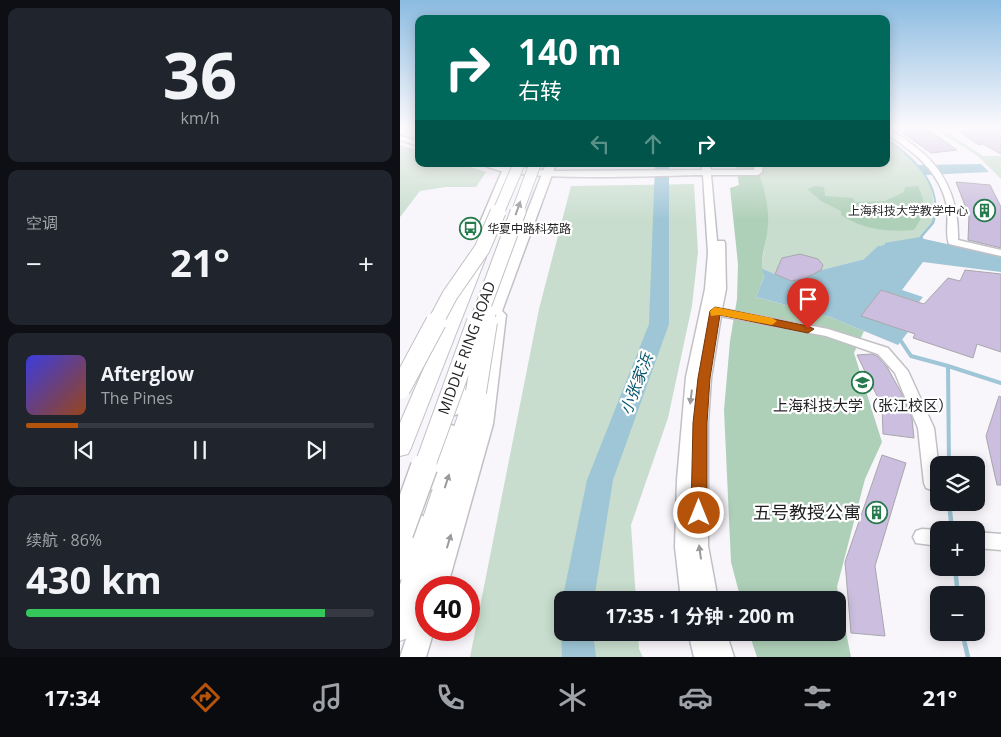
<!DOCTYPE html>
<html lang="zh">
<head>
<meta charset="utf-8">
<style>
  :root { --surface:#171b24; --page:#20242c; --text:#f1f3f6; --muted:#9ea1a6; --line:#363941; --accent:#b45309 }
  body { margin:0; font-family:"Open Sans","Noto Sans SC",sans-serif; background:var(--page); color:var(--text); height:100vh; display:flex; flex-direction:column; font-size:19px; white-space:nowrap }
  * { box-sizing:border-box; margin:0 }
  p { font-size:16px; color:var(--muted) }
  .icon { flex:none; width:28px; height:28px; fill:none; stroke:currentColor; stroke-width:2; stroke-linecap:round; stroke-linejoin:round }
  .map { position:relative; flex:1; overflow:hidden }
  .details { display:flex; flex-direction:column; gap:8px; padding:8px; background:#0d0f14; width:400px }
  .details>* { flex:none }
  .guide { position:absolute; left:15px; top:15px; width:475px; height:152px; border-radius:10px; box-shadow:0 2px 12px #0003; background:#00695c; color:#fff; overflow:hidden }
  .buttons { position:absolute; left:530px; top:456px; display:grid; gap:10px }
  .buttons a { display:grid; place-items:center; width:55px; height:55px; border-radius:10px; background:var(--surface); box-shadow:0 2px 12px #0003; font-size:25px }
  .speed { position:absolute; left:15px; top:576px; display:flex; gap:10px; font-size:25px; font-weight:700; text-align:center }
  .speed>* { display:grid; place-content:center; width:65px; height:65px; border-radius:50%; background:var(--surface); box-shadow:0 2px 12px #0003; line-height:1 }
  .speed .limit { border:8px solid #d22; background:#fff; color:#111 }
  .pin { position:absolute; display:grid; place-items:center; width:42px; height:42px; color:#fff; margin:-51px -21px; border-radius:50% 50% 50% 0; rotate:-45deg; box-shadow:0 0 5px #0007 }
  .pin .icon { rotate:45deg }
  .me { position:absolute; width:55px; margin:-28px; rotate:0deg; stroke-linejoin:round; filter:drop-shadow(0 0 4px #0008) }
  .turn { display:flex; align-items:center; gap:18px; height:105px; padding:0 20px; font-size:22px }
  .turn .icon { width:65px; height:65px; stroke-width:2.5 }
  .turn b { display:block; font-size:35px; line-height:42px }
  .lanes { display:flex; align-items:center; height:48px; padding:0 20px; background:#0003; justify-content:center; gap:25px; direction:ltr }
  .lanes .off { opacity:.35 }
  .big { font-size:38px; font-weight:700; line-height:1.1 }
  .details .card { flex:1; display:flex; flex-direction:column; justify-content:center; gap:8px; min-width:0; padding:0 18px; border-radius:10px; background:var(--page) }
  .details .dial { align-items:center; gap:0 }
  .dial b { font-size:65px; line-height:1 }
  .song { display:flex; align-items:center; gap:15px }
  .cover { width:60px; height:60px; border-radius:8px; background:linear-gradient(135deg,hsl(240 70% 55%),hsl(20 70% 35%)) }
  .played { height:5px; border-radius:2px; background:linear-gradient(90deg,var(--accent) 15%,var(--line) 15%) }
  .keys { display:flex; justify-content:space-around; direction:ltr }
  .heat { display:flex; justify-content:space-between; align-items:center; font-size:28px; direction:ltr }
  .charge { height:8px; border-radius:4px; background:linear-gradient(90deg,#34c759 86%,var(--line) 0) }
  .trip { position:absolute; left:154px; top:591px; width:292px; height:50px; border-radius:10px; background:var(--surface); box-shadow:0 2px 12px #0003; font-weight:700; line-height:50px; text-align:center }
  .tab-bar { display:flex; height:80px; justify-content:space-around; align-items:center; background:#090b0e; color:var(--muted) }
  .tab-bar .icon { width:35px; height:35px }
  .tab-bar .on { color:var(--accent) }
  .tab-bar b { font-size:22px; color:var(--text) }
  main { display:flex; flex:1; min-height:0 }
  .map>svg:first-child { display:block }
  .green { fill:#c8ddcd }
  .forest { fill:#afd0b8 }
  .water { fill:#9fc6d6 }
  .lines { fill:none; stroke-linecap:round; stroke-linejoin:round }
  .stream-far3 { stroke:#9fc6d6; stroke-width:2 }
  .stream-far2 { stroke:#9fc6d6; stroke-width:2.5 }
  .stream-far1 { stroke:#9fc6d6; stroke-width:4 }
  .stream { stroke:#9fc6d6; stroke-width:4.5 }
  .river { fill:#9fc6d6; fill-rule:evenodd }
  .building { fill:#cbbede; stroke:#a9a7ad }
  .minor-casing { stroke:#c2c0c5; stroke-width:3 }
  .major-casing { stroke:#c2c0c5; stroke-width:3 }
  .highway-casing { stroke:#c2c0c5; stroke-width:2 }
  .minor { fill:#fff; fill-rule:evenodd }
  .major { fill:#fff; fill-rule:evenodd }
  .highway { fill:#fff; fill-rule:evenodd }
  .highway-bridge-far3-casing { stroke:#c2c0c5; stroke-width:13; stroke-linecap:butt }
  .highway-bridge-far2-casing { stroke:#c2c0c5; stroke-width:17; stroke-linecap:butt }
  .highway-bridge-far1-casing { stroke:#c2c0c5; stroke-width:22; stroke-linecap:butt }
  .highway-bridge-casing { stroke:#c2c0c5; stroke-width:29; stroke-linecap:butt }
  .highway-bridge-far3 { stroke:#fff; stroke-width:11 }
  .highway-bridge-far2 { stroke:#fff; stroke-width:15 }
  .highway-bridge-far1 { stroke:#fff; stroke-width:20 }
  .highway-bridge { stroke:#fff; stroke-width:26 }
  .oneway { fill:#9b9a9c }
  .route { fill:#b45309; stroke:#753606 }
  .slow { fill:#f59e0b }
  .labels { text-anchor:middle; stroke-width:4.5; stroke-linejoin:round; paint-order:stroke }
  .far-poi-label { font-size:12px; fill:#201f22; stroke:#fff; text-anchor:end }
  .street-label { font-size:15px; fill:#201f22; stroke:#fff }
  .poi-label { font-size:15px; fill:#201f22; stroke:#fff }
  .water-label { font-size:16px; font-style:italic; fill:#0b576f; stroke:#fff }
  .near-poi-label { font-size:18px; fill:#201f22; stroke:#fff; text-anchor:end }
</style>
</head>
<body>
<main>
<section class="details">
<div class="card dial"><b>36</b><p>km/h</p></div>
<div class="card"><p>空调</p>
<div class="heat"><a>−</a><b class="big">21°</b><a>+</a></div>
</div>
<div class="card">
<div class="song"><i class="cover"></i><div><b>Afterglow</b><p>The Pines</p></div></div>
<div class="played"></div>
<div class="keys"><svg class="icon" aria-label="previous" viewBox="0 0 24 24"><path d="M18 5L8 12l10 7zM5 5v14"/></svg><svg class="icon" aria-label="pause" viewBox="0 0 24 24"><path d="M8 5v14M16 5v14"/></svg><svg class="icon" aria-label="next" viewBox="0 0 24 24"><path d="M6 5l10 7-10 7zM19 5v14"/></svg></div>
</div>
<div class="card"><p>续航 · 86%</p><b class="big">430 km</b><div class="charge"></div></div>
</section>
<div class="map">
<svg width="601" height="657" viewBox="0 0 601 657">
  <rect width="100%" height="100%" fill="#f8f5fb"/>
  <path class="green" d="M532 128H541L583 156H601V179L578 156Z
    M486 139 512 158 531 184 534 206 533 224 520 238 482 245 465 259 421 270 404 279 391 281 361 268 368 226 337 172 336 164H486Z
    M0 145 19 151V164H60L86 172 76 187H46L20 191 0 217Z
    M294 184 298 252 292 306 268 418 231 525 236 600H162V632L238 633 239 649 243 657H70L139 309 171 186Z"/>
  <path class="forest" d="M337 172H358C365 188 369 208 368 226 367 244 358 260 364 277L356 297 430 317 464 331 454 353 482 442 465 479 437 587 451 657H357L349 633 438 632V600H341L331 562 324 410 330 341 337 299 338 264 330 188 339 185Z
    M415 186 424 187 425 196 453 198 455 202 485 201 504 192 505 187 518 186C527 206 526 212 514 230 487 232 464 230 441 215V211L421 201 407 189Z"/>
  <path class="water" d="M581 164 589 172 525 175 517 165Z
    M520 238 601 256V272L523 262 502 290 523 297 519 302 481 290 462 315 508 332 498 345 430 317 356 297 364 277 361 268 391 281 404 279 421 270 465 259 482 245Z"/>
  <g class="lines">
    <path class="stream-far3" d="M486 139C511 155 539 181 535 213"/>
    <path class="stream-far2" d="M520 238 533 223 536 212
      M486 244 522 238
      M465 260 479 247"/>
    <path class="stream-far1" d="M499 338 511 356 548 366 549 465
      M548 366 601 383"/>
    <path class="stream" d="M549 502 552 530
      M555 568 558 595
      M562 632 568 657"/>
    <path class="river" d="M255 164H269V324L213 480 194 600 162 601 187 480 249 324Z
      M162 627V632H193L196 657H162L161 632Z"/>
  </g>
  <path class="building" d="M496 128H526L557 150 531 153Z
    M553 128H601V154L583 144 579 145Z
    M556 182 590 185 601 207V248L568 240 569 216Z
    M400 254 418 259 423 265 421 270 404 279 391 281 375 274 382 258Z
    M565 270 601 274V352L577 344 573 358 513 338 515 334 461 316 481 290 524 304 548 278 560 281Z
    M472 354 477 356 487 367 502 394 512 418 514 438 483 434 482 406 457 355Z
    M599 396 601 397V485H597L586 436Z
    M482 455 506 463 475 566 485 636 451 633 445 562Z"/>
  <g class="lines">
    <defs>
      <path id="minor" d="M486 129C496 132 505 139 513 145 546 169 559 201 558 240L601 250V256L549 244C545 234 549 218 547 206 540 172 514 151 486 134Z
        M0 136 19 141V146L0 140Z
        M83 164H96L149 171 302 170V164H310L311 170H354L355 164H363L362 172 358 175H311L317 241H324L325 243 326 289 322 309 428 329 488 348 508 371 534 428 539 470 538 488 532 490 526 488 524 483 518 428 495 373 478 354 426 336 321 316 311 378 308 423V546L318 600H281L275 547 277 480 286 377 305 289 308 253 303 175C263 175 109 184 83 164Z
        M522 529 539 530V546L516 543 513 537 516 531Z
        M576 532 601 534V550L576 548Z
        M288 632H326L334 657H294Z"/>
      <path id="major" d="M105 164H115L90 227 88 229H80L78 227Z
        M146 164H156L102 311 106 315 93 424 47 588H26V595L23 588 75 424 89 332 83 331 81 328Z
        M76 353 82 354 84 358 64 409 61 413 55 415 49 413 46 409 68 358 70 354Z
        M48 424 54 426 57 431 40 482 37 488 30 490 23 488 20 482 39 431 42 426Z
        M16 514 23 516 27 523 8 576 0 580V538L9 516Z
        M26 603V630H34L26 657H0L17 607Z"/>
      <path id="highway" d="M79 253 86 257 11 448 8 454 0 456V423L72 257Z
        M76 385 83 387 86 392 14 627 10 637 0 641V585L66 392 69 387Z"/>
    </defs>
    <use href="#minor" class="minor-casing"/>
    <use href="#major" class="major-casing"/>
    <use href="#highway" class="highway-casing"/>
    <use href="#minor" class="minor"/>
    <use href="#major" class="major"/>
    <use href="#highway" class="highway"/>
    <defs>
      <path id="highway-bridge-far3" d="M98 213 119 164
        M117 213 135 164"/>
      <path id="highway-bridge-far2" d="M35 323 50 295 82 249 98 212
        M77 323 118 212
        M86 323 88 313"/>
      <path id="highway-bridge-far1" d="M0 389 36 322
        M76 392 87 322
        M24 468 77 322"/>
      <path id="highway-bridge" d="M0 533 24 467"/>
    </defs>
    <use href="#highway-bridge-far3" class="highway-bridge-far3-casing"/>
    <use href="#highway-bridge-far2" class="highway-bridge-far2-casing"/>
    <use href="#highway-bridge-far1" class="highway-bridge-far1-casing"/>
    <use href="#highway-bridge" class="highway-bridge-casing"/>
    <use href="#highway-bridge-far3" class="highway-bridge-far3"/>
    <use href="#highway-bridge-far2" class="highway-bridge-far2"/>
    <use href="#highway-bridge-far1" class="highway-bridge-far1"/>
    <use href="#highway-bridge" class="highway-bridge"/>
  </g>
  <defs><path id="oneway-solid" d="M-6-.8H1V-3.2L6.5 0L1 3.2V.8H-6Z" transform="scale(1.25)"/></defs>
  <g class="oneway">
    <use href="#oneway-solid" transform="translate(118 208) rotate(-70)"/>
    <use href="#oneway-solid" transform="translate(291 397) rotate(97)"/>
    <use href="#oneway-solid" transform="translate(47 481) rotate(-72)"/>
    <use href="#oneway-solid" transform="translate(49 541) rotate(-73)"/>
    <use href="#oneway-solid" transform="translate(300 552) rotate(-98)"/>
  </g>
  <linearGradient id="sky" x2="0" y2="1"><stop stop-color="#8bbbe1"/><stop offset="0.58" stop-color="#fcfafd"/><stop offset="1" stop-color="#fcfafd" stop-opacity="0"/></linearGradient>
  <rect width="601" height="220" fill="url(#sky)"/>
  <path class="route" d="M315 307 408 326 414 329 408 333 320 315 310 378 307 423V513L304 518 299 520 293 518 291 513 293 423 298 378 310 311Z"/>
  <path class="slow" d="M315 307 372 318 377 321 372 325 319 315 311 316 310 311Z"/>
  <defs>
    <symbol id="building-ring" viewBox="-11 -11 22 22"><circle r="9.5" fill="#fff" stroke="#267a4d" stroke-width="1.5"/><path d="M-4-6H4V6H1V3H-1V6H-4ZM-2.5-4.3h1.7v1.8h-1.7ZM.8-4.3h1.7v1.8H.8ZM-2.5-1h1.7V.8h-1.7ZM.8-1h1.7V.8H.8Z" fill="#267a4d"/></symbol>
    <symbol id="bus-ring" viewBox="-11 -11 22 22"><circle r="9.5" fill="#fff" stroke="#267a4d" stroke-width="1.5"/><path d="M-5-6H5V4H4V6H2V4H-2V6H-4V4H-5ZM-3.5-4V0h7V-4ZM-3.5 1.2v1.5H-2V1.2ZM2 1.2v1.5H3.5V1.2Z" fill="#267a4d"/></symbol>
    <symbol id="university-ring" viewBox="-11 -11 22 22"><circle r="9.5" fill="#fff" stroke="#267a4d" stroke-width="1.5"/><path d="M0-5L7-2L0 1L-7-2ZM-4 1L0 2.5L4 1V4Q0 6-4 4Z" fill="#267a4d"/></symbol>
  </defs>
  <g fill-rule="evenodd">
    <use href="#building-ring" x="572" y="198" width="25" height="25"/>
    <use href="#bus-ring" x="58" y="216" width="25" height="25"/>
    <use href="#university-ring" x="450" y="370" width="25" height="25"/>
    <use href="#building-ring" x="464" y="500" width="25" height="25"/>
  </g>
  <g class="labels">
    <g class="far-poi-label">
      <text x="568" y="215">上海科技大学教学中心</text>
      <text x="87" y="233" text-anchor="start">华夏中路科苑路</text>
    </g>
    <g class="street-label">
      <text transform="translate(67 348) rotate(-70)" y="5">MIDDLE RING ROAD</text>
    </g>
    <g class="poi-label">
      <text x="463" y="411">上海科技大学（张江校区）</text>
    </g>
    <g class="water-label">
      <text transform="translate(236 384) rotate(-69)" y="6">小张家浜</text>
    </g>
    <g class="near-poi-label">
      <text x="461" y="519">五号教授公寓</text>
    </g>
  </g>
</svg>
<div class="buttons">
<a><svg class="icon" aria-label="layers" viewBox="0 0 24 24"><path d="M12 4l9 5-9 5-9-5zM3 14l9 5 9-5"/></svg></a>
<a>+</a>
<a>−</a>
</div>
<div class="speed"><div class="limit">40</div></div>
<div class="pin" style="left:408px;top:329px;background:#d93025"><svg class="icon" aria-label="arrive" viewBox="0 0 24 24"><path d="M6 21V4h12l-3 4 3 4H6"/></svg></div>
<svg class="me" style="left:299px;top:513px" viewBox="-20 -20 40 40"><circle r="17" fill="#b45309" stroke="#fff" stroke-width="3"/><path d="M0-11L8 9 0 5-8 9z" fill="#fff"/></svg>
<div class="trip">17:35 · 1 分钟 · 200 m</div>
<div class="guide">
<div class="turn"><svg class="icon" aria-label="right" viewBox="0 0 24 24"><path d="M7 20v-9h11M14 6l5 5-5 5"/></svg><div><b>140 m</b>右转</div></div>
<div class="lanes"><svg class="icon off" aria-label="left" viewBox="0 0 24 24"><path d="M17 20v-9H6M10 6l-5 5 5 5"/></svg><svg class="icon off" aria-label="ahead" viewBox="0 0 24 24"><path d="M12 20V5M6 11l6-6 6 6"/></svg><svg class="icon" aria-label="right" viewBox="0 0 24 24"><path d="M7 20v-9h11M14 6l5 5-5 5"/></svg></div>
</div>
</div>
</main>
<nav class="tab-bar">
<b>17:34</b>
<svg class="icon on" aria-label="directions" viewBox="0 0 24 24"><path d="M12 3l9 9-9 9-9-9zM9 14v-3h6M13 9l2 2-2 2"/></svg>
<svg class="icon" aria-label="music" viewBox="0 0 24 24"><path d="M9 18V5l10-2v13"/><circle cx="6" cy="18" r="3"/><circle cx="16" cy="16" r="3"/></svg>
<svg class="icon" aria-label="phone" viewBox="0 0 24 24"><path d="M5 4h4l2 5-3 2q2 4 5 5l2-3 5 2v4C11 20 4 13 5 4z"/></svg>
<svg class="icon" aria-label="climate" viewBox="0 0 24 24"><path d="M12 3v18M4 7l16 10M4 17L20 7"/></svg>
<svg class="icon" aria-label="car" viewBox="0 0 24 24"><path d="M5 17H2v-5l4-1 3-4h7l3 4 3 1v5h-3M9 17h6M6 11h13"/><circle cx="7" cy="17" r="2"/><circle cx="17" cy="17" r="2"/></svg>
<svg class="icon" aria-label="filters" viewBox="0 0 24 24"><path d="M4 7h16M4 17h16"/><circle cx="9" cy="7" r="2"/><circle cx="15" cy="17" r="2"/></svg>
<b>21°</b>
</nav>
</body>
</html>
